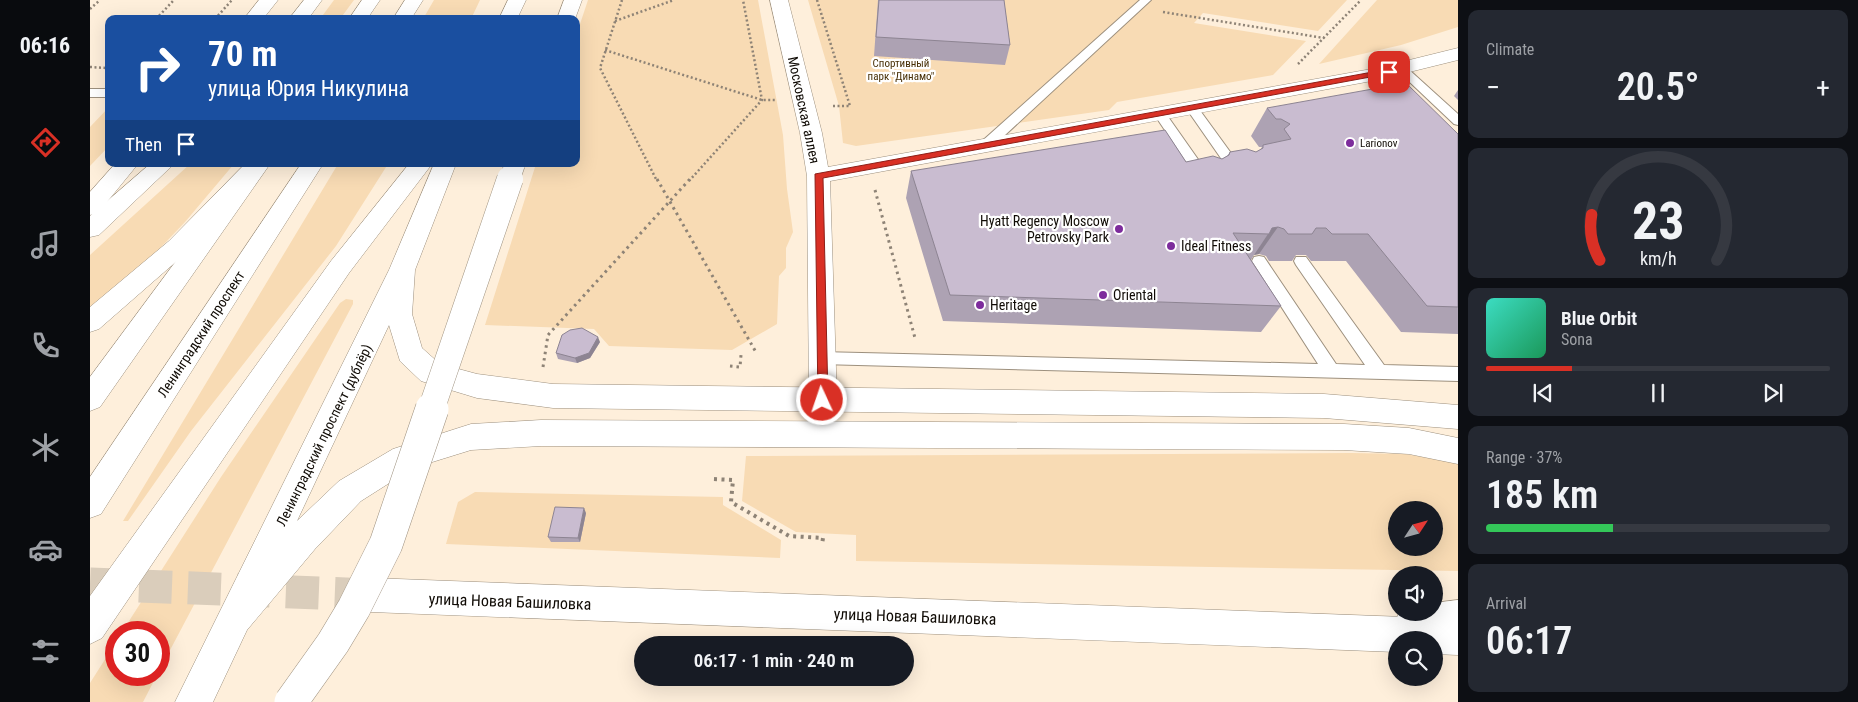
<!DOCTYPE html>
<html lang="en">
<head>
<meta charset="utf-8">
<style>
  :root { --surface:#171b24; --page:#242831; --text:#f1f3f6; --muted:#9ea1a6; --line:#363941; --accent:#d93025 }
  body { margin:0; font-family:"Roboto Condensed",sans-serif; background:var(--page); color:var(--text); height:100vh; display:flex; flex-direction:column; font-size:19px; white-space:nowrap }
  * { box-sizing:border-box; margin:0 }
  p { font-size:16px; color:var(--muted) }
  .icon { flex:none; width:28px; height:28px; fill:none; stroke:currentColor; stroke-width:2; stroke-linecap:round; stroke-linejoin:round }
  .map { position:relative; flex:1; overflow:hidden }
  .drawer { display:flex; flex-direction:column; gap:10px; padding:10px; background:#0d0f14; width:400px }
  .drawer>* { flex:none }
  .banner { position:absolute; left:15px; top:15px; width:475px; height:152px; border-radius:10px; box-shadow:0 5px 20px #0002; background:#1a4fa0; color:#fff; overflow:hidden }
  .needle { width:32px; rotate:54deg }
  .controls { position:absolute; left:1298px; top:501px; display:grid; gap:10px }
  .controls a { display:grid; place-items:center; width:55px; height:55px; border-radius:50%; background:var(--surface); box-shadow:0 5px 20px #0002; font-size:25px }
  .speed { position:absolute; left:15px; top:621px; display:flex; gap:10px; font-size:25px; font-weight:700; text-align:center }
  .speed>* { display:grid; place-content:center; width:65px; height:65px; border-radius:50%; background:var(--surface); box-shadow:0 5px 20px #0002; line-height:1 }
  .speed .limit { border:8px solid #d22; background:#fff; color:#111 }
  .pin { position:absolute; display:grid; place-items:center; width:42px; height:42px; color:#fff; margin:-21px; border-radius:10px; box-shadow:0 2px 8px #0006 }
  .me { position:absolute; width:55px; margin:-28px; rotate:357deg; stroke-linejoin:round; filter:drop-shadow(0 0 4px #0008) }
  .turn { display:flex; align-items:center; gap:18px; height:105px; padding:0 20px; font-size:22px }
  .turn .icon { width:65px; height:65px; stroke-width:2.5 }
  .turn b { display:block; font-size:35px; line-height:42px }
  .then { display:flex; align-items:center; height:48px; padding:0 20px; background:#0003; gap:10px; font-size:19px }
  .big { font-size:38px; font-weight:600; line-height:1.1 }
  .drawer .card { flex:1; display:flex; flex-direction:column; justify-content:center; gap:8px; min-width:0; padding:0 18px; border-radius:10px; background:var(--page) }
  .drawer .dial { align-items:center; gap:0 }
  .dial svg { height:130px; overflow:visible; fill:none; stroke:var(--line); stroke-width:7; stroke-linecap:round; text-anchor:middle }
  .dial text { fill:var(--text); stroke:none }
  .song { display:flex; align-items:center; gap:15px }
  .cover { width:60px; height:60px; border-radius:8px; background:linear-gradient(135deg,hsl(170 70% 55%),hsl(150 70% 35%)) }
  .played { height:5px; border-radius:2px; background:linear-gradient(90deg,var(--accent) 25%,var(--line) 25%) }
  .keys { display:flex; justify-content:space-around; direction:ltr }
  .heat { display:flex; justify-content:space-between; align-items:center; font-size:28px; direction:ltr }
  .charge { height:8px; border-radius:4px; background:linear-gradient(90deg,#34c759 37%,var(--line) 0) }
  .trip { position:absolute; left:544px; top:636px; width:280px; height:50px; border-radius:25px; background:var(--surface); box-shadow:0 5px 20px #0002; font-weight:600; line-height:50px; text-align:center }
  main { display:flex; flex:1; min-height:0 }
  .tabs { display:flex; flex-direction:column; width:90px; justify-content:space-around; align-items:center; background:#090b0e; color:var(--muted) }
  .tabs .icon { width:35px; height:35px }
  .tabs .active { color:var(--accent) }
  .tabs b { font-size:22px; color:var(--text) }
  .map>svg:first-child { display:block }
  .green { fill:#f8dbb4; fill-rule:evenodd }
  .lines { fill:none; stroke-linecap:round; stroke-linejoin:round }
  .primary-tunnel { stroke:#dacdbb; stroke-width:33; stroke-dasharray:33 16; stroke-linecap:butt }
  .lane-casing { stroke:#9d907e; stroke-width:2 }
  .street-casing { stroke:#9d907e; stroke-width:1 }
  .secondary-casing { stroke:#9d907e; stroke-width:1 }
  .primary-casing { stroke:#9d907e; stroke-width:1 }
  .path-far2 { stroke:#8e8376; stroke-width:2.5; stroke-dasharray:2 2.5; stroke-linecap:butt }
  .path-far1 { stroke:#8e8376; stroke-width:3; stroke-dasharray:2.5 4; stroke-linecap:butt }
  .path { stroke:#8e8376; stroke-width:4; stroke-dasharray:3 4.5; stroke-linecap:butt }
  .lane { fill:#fff; fill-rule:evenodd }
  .street { fill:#fff; fill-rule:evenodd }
  .secondary { fill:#fff; fill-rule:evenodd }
  .primary { fill:#fff; fill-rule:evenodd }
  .secondary-bridge-far2-casing { stroke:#9d907e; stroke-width:21; stroke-linecap:butt }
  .secondary-bridge-far1-casing { stroke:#9d907e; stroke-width:27; stroke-linecap:butt }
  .secondary-bridge-casing { stroke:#9d907e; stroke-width:34; stroke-linecap:butt }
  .secondary-bridge-far2 { stroke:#fff; stroke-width:20 }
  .secondary-bridge-far1 { stroke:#fff; stroke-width:26 }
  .secondary-bridge { stroke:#fff; stroke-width:33 }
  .wall { fill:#ada2b3 }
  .shaded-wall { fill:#8d8492 }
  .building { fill:#c9bcd0; stroke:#8d8492 }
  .route { fill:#d93025; stroke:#8d1f18 }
  .poi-dot { fill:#7d2c9c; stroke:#fff; stroke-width:2 }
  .labels { text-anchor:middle; stroke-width:4.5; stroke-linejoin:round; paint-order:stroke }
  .far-park-label { font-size:11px; fill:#472f06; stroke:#fff }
  .far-poi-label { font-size:11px; fill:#100b05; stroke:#fff; text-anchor:start }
  .street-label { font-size:14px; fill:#100b05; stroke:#fff }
  .poi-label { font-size:14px; fill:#100b05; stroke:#fff; text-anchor:start }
  .near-street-label { font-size:16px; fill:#100b05; stroke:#fff }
</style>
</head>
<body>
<main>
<nav class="tabs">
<b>06:16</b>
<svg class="icon active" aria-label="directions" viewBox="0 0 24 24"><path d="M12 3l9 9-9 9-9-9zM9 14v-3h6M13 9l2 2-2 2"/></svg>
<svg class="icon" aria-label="music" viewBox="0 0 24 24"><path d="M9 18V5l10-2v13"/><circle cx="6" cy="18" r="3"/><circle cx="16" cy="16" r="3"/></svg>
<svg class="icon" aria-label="phone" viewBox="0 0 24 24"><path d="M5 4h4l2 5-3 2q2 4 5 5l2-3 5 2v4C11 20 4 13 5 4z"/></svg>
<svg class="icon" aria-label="climate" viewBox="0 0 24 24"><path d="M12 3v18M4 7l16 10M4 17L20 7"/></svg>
<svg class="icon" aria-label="car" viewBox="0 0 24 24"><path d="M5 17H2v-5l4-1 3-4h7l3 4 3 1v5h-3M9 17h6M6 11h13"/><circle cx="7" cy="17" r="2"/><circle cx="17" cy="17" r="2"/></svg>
<svg class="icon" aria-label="filters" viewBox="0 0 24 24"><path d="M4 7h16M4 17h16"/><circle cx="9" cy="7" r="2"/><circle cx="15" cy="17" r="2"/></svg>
</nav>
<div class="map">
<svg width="1368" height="702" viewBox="0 0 1368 702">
  <rect width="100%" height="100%" fill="#feefdb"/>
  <path class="green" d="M244 0H264L250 19H230Z
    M344 0H390L381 19H333Z
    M498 0H668L693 135 697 189 703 232 696 248V268L689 276 687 324 642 350 519 346 504 329 395 325 446 164H486V36Z
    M718 0H1257L1228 31 1113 13 1104 23 1216 41 1183 75 1027 102 1019 110 766 146 753 143 749 106Z
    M1287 0H1368V27L1311 45 1229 64Z
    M19 107V146L0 166V127Z
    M100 164H144L95 222 55 264 0 310V255Z
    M248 164H298L246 246 101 431 38 521H33Z
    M256 299 263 300V304L69 671V632H32L131 477 250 303Z
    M1261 453 1315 454 1368 463V571L766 561V535L706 532 652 501 656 456ZM1306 510H1344V548H1306Z
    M385 492 633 497V505L691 540 690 558 356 544 368 502Z
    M26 642V675H67L53 702H0V683Z"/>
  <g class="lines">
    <path class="primary-tunnel" d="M0 584 281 595"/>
    <defs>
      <path id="lane" d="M1050 0H1061L900 149H890L889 146 890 143Z
        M1312 65 1316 67 1368 114V125L1364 124 1308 71 1306 69Z
        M1287 70 1291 72 1318 98 1320 101 1318 104H1310L1283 76V72Z
        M0 89H19V97H0Z
        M1102 104 1106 105 1154 171 1156 174 1154 177H1144L1096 108Z
        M1070 110 1074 111 1119 175 1121 178 1119 181H1109L1064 114Z
        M1169 256 1174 257 1246 364 1275 365 1206 265 1204 261 1206 257H1216L1294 365 1368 367V381L730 364 724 363 722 358 724 353 730 352 1228 364 1162 261 1164 257Z"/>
      <path id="street" d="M680 0H698L732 133 738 167 1287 68 1368 48V60L1287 80 740 181 747 401 743 409 733 413 723 409 719 401 717 176 710 133Z"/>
      <path id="secondary" d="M169 0H188L173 19H154Z
        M418 0H436L427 19H409Z
        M474 0H492L485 19H467Z
        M25 164H48L8 213 0 215V192Z
        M155 164H178L136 212 96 253 9 329 0 332V307L79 241Z
        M319 164H342L259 273 12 638 0 644V596L241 261Z
        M344 164H366L325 270 322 314 332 348 350 364 387 374 463 384 1234 394 1368 405V429L1234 418 463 408 387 398 331 381 310 361 299 325 207 521 249 481 303 449 381 424 451 420 1254 424 1319 428 1368 438V464L1319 454 1254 450 451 446 381 450 323 468 271 501 225 549 157 630 123 702H85L299 270Z
        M1368 600V634C1349 637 1328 644 1310 636L1305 624 1309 612H1344V603Z"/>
      <path id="primary" d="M214 0H232L218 19H199Z
        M272 0H290L277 19H259Z
        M315 0H333L321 19H303Z
        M60 164H84L9 235 0 237V216Z
        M158 164H180L10 407 0 411V377Z
        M211 164H233L11 514 0 518V477Z
        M281 578 1368 619V655L1344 654V640H1306V652L281 612 269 607 264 595 269 583Z"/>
    </defs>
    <use href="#lane" class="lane-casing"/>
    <use href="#street" class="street-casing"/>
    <use href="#secondary" class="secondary-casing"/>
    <use href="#primary" class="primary-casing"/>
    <path class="path-far2" d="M532 0 510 68 567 181
      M727 0 760 106H742
      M0 9 10 0
      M1073 12 1234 38
      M66 19 84 0
      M125 19 142 0
      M525 21 584 0
      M515 50 672 100H686
      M1208 64 1271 0
      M0 67 17 68
      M599 181 672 100 653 0"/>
    <path class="path-far1" d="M567 179 667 354
      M785 190 825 338
      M640 366 650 367 651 355
      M453 367 458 335 600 179"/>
    <path class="path" d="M624 479 643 480 641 502 699 536 733 538 732 544"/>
    <use href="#lane" class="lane"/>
    <use href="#street" class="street"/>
    <use href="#secondary" class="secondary"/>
    <use href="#primary" class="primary"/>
    <defs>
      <path id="secondary-bridge-far2" d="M419 181 425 164"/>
      <path id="secondary-bridge-far1" d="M341 410 420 179"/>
      <path id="secondary-bridge" d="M201 702 243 643 264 608 296 544 342 409"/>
    </defs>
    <use href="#secondary-bridge-far2" class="secondary-bridge-far2-casing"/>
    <use href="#secondary-bridge-far1" class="secondary-bridge-far1-casing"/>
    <use href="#secondary-bridge" class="secondary-bridge-casing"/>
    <use href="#secondary-bridge-far2" class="secondary-bridge-far2"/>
    <use href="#secondary-bridge-far1" class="secondary-bridge-far1"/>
    <use href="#secondary-bridge" class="secondary-bridge"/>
  </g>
  <path class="wall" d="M788 0H914L920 45 915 65 784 56Z
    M1368 90V100L1364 96Z
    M1177 108 1368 134V334L1311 332 1256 261H1221L1216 255H1206L1202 261H1179L1176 256 1169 254 1164 255 1161 260 1191 306 1171 332 853 321 816 198 821 171 1096 162 1132 159 1137 156 1140 152H1166L1170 150 1172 147H1169L1161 136Z
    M510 342 500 358 487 363 468 359 466 353Z
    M496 513 490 542H461L458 537Z"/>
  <path class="shaded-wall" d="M1188 227 1169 254 1164 255 1182 228Z
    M508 337 510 342 500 358 487 363 485 358Z
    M494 508 496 513 490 542 488 538Z"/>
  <path class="building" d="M789 0H914L920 45 786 37Z
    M1316 83 1368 134V307L1337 306 1278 234H1242L1236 228H1226L1222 234H1198L1194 229 1188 227 1182 228 1179 234 1143 233 1191 306 860 295 821 171 1075 130 1096 162 1123 156 1132 159 1139 155 1140 152 1157 149 1166 152 1173 148V145L1201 139 1194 129 1200 124 1191 119H1186L1177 108Z
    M492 328 508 337 499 353 485 358 466 353 472 335 480 330Z
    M465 507 494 508 488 538 458 537Z"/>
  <path class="route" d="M1299 69 1302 70V73L733 178 738 400 732 405 728 404 725 174Z"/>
  <g class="poi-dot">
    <circle cx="1260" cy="143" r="5"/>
    <circle cx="1029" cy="229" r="5"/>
    <circle cx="1081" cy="246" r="5"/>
    <circle cx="1013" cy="295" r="5"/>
    <circle cx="890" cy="305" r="5"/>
  </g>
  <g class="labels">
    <g class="far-park-label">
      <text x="811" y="67">Спортивный<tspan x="811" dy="13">парк "Динамо"</tspan></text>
    </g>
    <g class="far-poi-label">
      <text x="1270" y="147">Larionov</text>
    </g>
    <g class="street-label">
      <text transform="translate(714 110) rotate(78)" y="5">Московская аллея</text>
      <text transform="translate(111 334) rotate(-57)" y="5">Ленинградский проспект</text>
      <text transform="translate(234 435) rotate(-64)" y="5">Ленинградский проспект (дублёр)</text>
    </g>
    <g class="poi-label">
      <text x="1019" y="226" text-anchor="end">Hyatt Regency Moscow<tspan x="1019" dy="16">Petrovsky Park</tspan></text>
      <text x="1091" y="251">Ideal Fitness</text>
      <text x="1023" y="300">Oriental</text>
      <text x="900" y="310">Heritage</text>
    </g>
    <g class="near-street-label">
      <text transform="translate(420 601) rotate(2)" y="6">улица Новая Башиловка</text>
      <text transform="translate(825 616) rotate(2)" y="6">улица Новая Башиловка</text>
    </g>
  </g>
</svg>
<div class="controls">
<a><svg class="needle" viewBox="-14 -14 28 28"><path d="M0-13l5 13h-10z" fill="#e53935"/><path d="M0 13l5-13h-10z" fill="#9ea1a6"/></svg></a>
<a><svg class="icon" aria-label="sound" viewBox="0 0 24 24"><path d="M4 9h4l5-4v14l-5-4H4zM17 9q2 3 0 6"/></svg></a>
<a><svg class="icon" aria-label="search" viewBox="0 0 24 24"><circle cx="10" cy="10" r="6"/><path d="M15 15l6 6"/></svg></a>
</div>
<div class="speed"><div class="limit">30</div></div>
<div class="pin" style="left:1299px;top:72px;background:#d93025"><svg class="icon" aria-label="arrive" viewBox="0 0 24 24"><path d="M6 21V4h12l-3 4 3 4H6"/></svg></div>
<svg class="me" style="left:732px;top:400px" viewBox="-20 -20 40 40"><circle r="17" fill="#d93025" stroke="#fff" stroke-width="3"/><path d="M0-11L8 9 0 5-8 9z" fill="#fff"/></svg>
<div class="trip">06:17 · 1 min · 240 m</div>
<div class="banner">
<div class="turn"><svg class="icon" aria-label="right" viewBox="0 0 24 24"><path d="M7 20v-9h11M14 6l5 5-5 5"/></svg><div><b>70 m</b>улица Юрия Никулина</div></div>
<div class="then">Then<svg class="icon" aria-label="arrive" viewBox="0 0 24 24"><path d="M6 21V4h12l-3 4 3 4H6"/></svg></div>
</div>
</div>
<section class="drawer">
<div class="card"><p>Climate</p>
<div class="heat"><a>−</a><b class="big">20.5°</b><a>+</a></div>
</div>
<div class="card dial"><svg viewBox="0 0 100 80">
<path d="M14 69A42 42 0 1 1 86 69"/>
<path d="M14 69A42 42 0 0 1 9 41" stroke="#d93025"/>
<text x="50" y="56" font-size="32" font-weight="700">23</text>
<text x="50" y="72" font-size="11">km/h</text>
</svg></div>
<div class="card">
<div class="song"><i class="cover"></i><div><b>Blue Orbit</b><p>Sona</p></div></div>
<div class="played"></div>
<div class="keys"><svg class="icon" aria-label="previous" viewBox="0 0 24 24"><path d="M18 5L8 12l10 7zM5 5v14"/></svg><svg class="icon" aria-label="pause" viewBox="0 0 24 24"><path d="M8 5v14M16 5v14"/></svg><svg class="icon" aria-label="next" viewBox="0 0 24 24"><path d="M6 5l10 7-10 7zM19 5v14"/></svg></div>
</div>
<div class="card"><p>Range · 37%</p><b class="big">185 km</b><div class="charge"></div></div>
<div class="card"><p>Arrival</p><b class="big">06:17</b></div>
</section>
</main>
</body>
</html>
